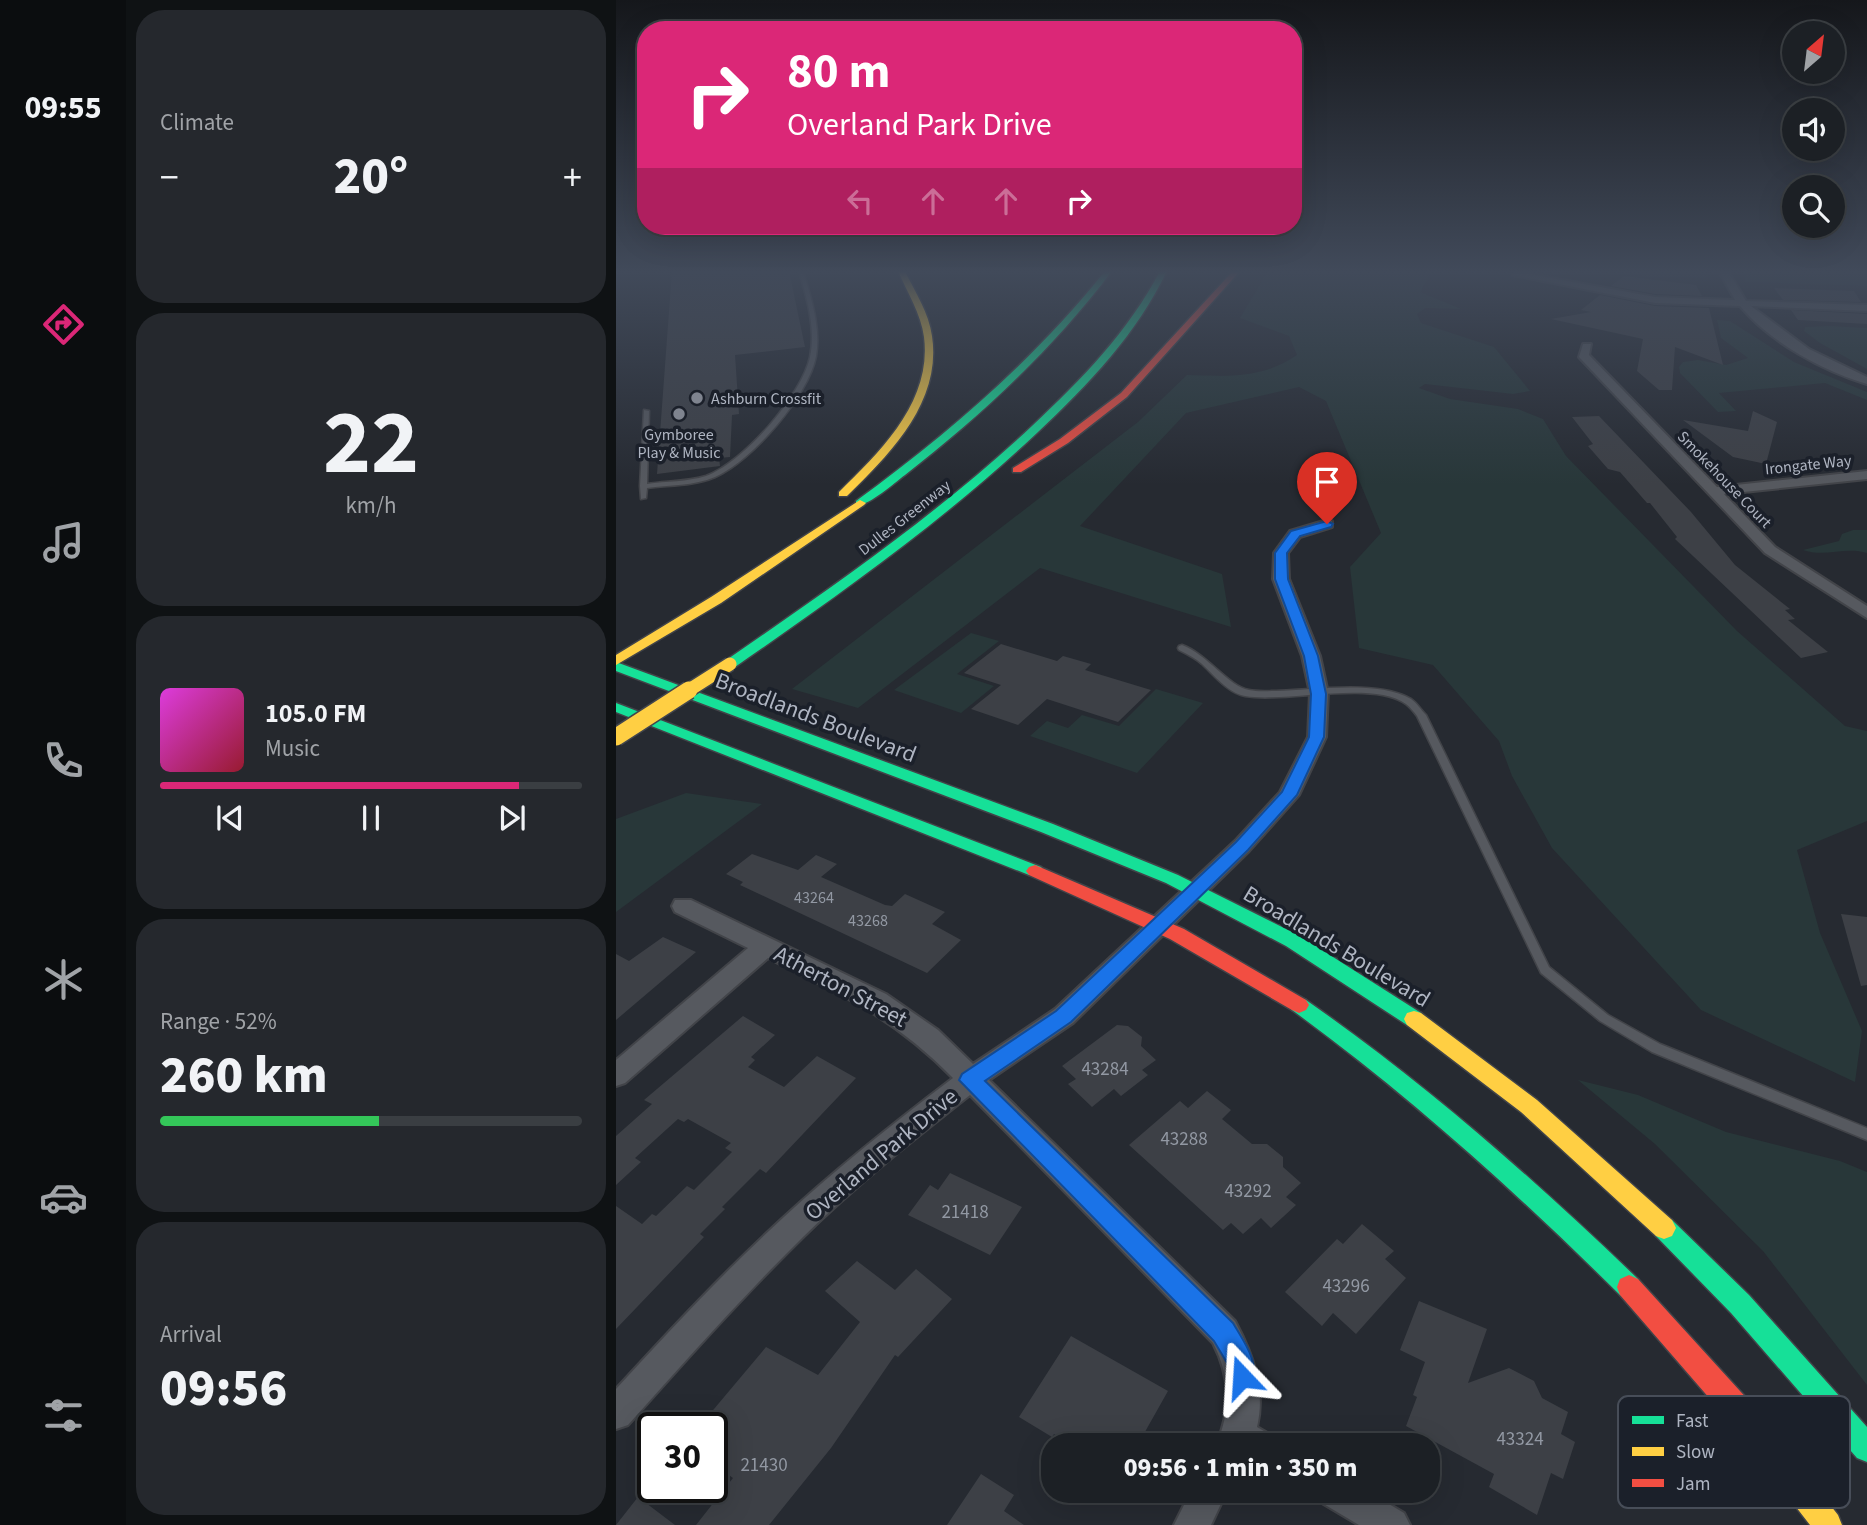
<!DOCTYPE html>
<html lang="en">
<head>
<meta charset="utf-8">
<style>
  :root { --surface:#1c2025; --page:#25282d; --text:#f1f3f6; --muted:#a0a3a7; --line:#3a3e42; --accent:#db2777 }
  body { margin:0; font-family:"Source Sans 3",sans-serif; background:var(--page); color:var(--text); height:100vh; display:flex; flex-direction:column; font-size:26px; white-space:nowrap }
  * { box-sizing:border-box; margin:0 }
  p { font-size:23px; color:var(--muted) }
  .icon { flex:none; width:38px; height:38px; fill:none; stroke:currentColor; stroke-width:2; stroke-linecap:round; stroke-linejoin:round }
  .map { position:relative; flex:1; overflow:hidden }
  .panel { display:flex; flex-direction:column; gap:10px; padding:10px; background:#0f1214; width:490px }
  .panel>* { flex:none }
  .guide { position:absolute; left:21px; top:21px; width:665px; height:214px; border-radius:28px; box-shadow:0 7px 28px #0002,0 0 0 2px var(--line); background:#db2777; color:#fff; overflow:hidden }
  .needle { width:46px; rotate:28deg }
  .fabs { position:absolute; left:1166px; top:21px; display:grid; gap:14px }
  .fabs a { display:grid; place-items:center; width:63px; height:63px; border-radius:50%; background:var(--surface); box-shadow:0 7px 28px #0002,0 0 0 2px var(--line); font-size:35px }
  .speed { position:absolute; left:21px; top:1412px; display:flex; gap:14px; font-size:35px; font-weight:700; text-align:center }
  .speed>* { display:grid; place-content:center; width:91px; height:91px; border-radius:50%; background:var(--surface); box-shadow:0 7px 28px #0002,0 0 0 2px var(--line); line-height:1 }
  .speed .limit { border:4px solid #111; border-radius:10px; background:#fff; color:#111 }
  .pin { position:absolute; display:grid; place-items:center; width:60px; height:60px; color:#fff; margin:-72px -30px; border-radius:50% 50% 50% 0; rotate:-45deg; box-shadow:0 0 7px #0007 }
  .pin .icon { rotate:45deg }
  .me { position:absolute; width:77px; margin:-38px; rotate:340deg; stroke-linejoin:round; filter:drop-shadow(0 0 5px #0008) }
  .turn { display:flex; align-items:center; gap:24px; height:147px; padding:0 35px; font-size:32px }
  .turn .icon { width:91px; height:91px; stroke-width:2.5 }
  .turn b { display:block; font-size:49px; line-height:60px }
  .lanes { display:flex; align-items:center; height:66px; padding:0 35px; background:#0003; justify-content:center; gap:35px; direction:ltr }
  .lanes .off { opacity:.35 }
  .big { font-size:52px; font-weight:800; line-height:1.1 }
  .panel .tile { flex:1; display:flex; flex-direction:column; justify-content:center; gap:10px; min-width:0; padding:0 24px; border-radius:28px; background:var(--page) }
  .panel .dial { align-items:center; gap:0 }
  .dial b { font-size:91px; line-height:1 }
  .song { display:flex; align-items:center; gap:21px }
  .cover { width:84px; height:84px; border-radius:10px; background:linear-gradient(135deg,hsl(300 70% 55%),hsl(350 70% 35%)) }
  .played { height:7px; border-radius:4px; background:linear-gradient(90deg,var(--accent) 85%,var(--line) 85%) }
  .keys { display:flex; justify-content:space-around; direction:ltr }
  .heat { display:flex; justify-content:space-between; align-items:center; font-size:38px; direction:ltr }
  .charge { height:10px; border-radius:5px; background:linear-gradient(90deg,#34c759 52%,var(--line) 0) }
  .trip { position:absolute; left:425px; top:1433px; width:399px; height:70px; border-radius:28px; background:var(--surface); box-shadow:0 7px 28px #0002,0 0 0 2px var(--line); font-weight:800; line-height:70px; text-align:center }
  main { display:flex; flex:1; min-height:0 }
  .menu { display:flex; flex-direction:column; width:126px; justify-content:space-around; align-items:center; background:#0b0d0f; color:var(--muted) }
  .menu .icon { width:49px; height:49px }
  .menu .current { color:var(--accent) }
  .menu b { font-size:32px; color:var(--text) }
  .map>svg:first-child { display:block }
  .green { fill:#283739 }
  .building { fill:#3d4046 }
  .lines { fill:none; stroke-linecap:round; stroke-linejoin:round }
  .lane-casing { stroke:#424449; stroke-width:3 }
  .street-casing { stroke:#424449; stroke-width:4 }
  .fast-casing { stroke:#424449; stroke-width:3 }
  .slow-casing { stroke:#424449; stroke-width:3 }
  .jam-casing { stroke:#424449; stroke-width:3 }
  .lane { fill:#56595f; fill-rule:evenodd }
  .street { fill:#56595f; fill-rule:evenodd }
  .fast { fill:#16e098; fill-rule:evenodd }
  .slow { fill:#ffcf43; fill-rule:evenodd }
  .jam { fill:#f24e42; fill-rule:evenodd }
  .slow-bridge-far1-casing { stroke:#43464d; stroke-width:16; stroke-linecap:butt }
  .slow-bridge-casing { stroke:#43464d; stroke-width:20; stroke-linecap:butt }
  .slow-bridge-far1 { stroke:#ffcf43; stroke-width:13 }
  .slow-bridge { stroke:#ffcf43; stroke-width:17 }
  .route { fill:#1a73e8; stroke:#114b97; stroke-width:2 }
  .poi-dot { fill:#7f848f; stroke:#1b202a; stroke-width:2.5 }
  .labels { text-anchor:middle; stroke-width:7; stroke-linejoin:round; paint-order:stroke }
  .far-poi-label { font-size:16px; fill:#afb5c2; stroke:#1b202a; text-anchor:start }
  .far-street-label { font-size:16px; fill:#afb5c2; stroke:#1b202a }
  .number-label { font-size:16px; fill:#9298a3 }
  .near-number-label { font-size:19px; fill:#9298a3 }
  .near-street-label { font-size:23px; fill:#afb5c2; stroke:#1b202a }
  .key { fill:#1b202a; stroke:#474d58; stroke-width:2 }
  .key-label { font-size:19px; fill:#afb5c2 }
</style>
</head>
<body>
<main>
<nav class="menu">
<b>09:55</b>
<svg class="icon current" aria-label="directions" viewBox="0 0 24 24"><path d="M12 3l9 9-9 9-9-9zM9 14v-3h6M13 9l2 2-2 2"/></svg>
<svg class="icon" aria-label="music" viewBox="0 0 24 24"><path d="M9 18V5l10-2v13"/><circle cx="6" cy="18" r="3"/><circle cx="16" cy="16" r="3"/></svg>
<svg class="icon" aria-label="phone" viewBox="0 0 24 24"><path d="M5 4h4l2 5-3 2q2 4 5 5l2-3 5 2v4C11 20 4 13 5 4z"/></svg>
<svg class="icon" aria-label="climate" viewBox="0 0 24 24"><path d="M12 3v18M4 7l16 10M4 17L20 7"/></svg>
<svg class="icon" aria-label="car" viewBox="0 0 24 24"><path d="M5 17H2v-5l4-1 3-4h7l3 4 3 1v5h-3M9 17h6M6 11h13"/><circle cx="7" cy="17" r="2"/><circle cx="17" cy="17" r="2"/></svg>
<svg class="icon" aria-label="filters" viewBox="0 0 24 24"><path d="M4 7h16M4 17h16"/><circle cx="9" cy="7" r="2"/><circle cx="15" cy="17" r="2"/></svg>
</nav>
<section class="panel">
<div class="tile"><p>Climate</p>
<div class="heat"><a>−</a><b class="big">20°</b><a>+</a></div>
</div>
<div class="tile dial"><b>22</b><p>km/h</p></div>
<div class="tile">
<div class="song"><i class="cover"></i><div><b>105.0 FM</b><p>Music</p></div></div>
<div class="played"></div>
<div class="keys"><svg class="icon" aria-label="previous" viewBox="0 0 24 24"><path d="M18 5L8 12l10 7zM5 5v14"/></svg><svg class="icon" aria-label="pause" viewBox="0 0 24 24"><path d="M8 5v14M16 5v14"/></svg><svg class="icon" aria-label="next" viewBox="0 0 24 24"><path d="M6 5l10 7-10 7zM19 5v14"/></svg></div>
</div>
<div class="tile"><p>Range · 52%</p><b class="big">260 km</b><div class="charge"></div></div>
<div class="tile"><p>Arrival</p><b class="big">09:56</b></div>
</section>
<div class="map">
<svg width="1251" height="1525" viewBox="0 0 1251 1525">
  <rect width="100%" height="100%" fill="#262a31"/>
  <path class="green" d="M652 271H816L804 292 845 309 809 308 801 314 805 323 878 347 914 391 897 394 809 384 803 388 834 399 902 409 927 419 950 456 1121 631 1229 726 1251 731V821L1181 850 1204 933 1246 1031 1239 1082 1085 1010 936 848 896 776 883 741 817 665 743 648 734 567 765 533 710 401 683 387 570 413 464 526 606 574 615 627 424 568 242 708 176 689 522 422 571 375C612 376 646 379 681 355L673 336 624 318Z
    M1089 271 1092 276 1090 278 1033 277 1014 273Z
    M1126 271H1251V286L1130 282Z
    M1101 320 1114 321 1178 362 1251 392V400L1209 383 1103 393 1120 411 1102 412 1064 373 1063 367 1067 362 1082 360 1110 365 1132 358 1105 338Z
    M1213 326 1251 328V369L1204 343 1188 331 1189 327Z
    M1237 530H1251V553C1229 546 1209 558 1187 550L1223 541 1226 534Z
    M355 633 383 641 341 674 378 686 345 713 278 690Z
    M540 689 587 703 521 773 414 736 431 721 452 728 466 715 503 726Z
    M70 793 146 804 0 912V819Z
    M962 1080 1022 1095 1110 1132 1224 1161 1251 1172V1385L1147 1251 1039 1144Z"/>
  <path class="building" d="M56 271H173L189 347 119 355 123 414 116 415 114 457 103 458 104 466 41 474Z
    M1008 276 1080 285 1086 296 1039 294 995 286Z
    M1158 288 1238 291 1245 302 1167 300Z
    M984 295 1039 306 1093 308 1107 365 1059 347 1056 390H1043L1021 371 1027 339 935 319 975 312 965 310Z
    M1175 310 1251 314V324L1182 320Z
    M1137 411 1161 422 1150 464 1117 457 1067 420 1132 431Z
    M983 416 1075 512 1119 565 1174 609 1169 610 1179 619 1172 620 1212 652 1185 658 1059 539 1061 537 1034 503H1031L1004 472 992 469 972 446 977 444 956 417Z
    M385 644 441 661 447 656 475 664 469 670 535 690 502 722 431 699 402 725 355 709 385 685 348 673Z
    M136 854 182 870 200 855 221 864 205 877 269 905 276 906 289 894 329 912 316 924 345 940 311 973 124 885 127 882 110 874Z
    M1225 914 1251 917V985L1245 986Z
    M47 937 80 952 0 1020V954L13 961Z
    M127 1016 159 1035 135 1057 139 1060 132 1067 168 1087 201 1056 240 1078 150 1173 144 1169 106 1207 109 1209 84 1234 88 1237 0 1329V1206L26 1224 36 1214 40 1216 71 1186 78 1190 116 1152 109 1148 115 1143 72 1119 68 1122 62 1119 19 1158 25 1162 0 1185V1136L36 1104 28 1100Z
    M501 1025 512 1026 526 1037 525 1046 540 1060 526 1070 532 1075 505 1096 498 1089 476 1107 452 1084 460 1079 446 1066Z
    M591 1091 615 1110 606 1119 636 1144H651L667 1157V1167L685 1183 670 1197 680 1205 655 1228 645 1218 627 1234 615 1223 607 1230 513 1145 564 1101 572 1108Z
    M334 1173 406 1207 374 1255 292 1215 314 1185 322 1190Z
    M746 1224 778 1251 769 1259 790 1278 740 1334 717 1313 706 1326 669 1292 721 1239 727 1244Z
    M241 1261 279 1290 300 1269 336 1299 282 1357 279 1355 215 1448 153 1525H80L117 1478 96 1463V1428H82L150 1347 202 1375 244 1322 209 1291Z
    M803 1301 871 1329 852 1383 893 1368 918 1381 926 1398 952 1412 945 1434 959 1442 947 1479 935 1473 921 1515 873 1487 878 1474 790 1426 801 1397 797 1395 809 1362 784 1350Z
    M455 1336 552 1391 521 1446H458L438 1434 436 1437 403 1417Z
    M365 1474 398 1495 388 1511 408 1525H331Z
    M22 1497 59 1525H0Z"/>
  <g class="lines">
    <defs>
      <path id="lane" d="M183 271H187C195 298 205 328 200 356 193 395 136 461 99 477 78 486 53 485 31 488L30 498 25 499 24 486 28 410 33 411 31 484C50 481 71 482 90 476 127 463 186 395 194 357 200 329 191 298 183 271Z
        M566 645C591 654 613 687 633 690 642 692 651 691 660 691 696 690 764 680 795 699 801 703 805 710 810 715L933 967 992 1015 1044 1044 1251 1128V1140L1036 1052 984 1021 925 973 801 716C798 712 794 707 790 704 757 680 670 703 629 696 612 693 598 675 586 664 579 658 571 654 563 650L562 648 563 646Z"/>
      <path id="street" d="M1103 271H1112L1130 301 1251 305V311L1135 306 1193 349 1251 377V384C1207 371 1154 342 1124 306L1039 303 897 275 902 272 1039 297 1119 300Z
        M967 344H975L973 355 1101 487 1251 471V479L1108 494 1159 547 1251 606V618L1149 553 963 357Z
        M711 520 716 521V527L684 537 672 553 673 579 704 656 712 693 710 737 683 795 633 851 457 1023 373 1080 619 1321C637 1355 650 1389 641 1427L653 1434 658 1446H600C615 1410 615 1378 597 1343L354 1095C297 1140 239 1186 187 1237 126 1297 69 1361 12 1425L0 1429V1389C54 1330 109 1271 168 1217 222 1167 279 1122 337 1078 278 1018 226 994 152 958L9 1083 0 1086V1060L132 948 59 912 56 906 59 900H75L270 994 322 1030 357 1064 439 1009 619 841 664 792 692 737 694 693 686 656 657 579 658 553 674 531Z
        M575 1491H611L595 1525H558Z
        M701 1491H751L788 1513 794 1525H743L706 1503Z"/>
      <path id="fast" d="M489 271H496C437 349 366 415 289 475 278 483 252 507 240 505V501C333 433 417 361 489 271Z
        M544 271H551C520 335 473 384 422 432 329 520 224 594 119 667H109L107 664 109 661C215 588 322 514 416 426 466 379 512 332 544 271Z
        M0 662 437 824 562 875 684 936 805 1013 808 1019 805 1025 798 1027 791 1025 670 946 550 883 425 832 0 671Z
        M0 703 425 867 428 871 425 875H413L0 712Z
        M683 997 690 1000C809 1083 917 1178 1022 1279L1025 1287 1022 1295 1013 1299 1004 1295C901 1193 794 1096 676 1010L673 1005 676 1000Z
        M1048 1217 1056 1220 1133 1295 1251 1427V1462L1241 1458 1115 1313 1040 1236 1036 1228 1040 1220Z"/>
      <path id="slow" d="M282 271H289C299 292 313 313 316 336 326 402 274 454 231 496H223V492C266 450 316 401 308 337 305 314 291 292 282 271Z
        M244 500 250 503 248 505 105 603 0 665V655L95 597Z
        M798 1011 805 1013 921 1100 1056 1220 1060 1228 1056 1236 1048 1239 1040 1236 905 1112 791 1025 788 1019 791 1013Z
        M1124 1399 1134 1402 1222 1515 1226 1525H1194L1114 1422 1111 1412 1114 1402Z"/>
      <path id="jam" d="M617 271H624L511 397 452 443 405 472H397V468L444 439 505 393Z
        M419 865 568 929 690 1000 693 1005 690 1010 683 1013 676 1010 554 939 413 875 410 871 413 867Z
        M1013 1275 1022 1279 1134 1402 1137 1412 1134 1422 1124 1425 1114 1422 1004 1295 1001 1287 1004 1279Z"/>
    </defs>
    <use href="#lane" class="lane-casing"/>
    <use href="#street" class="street-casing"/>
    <use href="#fast" class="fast-casing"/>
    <use href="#slow" class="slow-casing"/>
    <use href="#jam" class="jam-casing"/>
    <use href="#lane" class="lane"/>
    <use href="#street" class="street"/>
    <use href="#fast" class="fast"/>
    <use href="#slow" class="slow"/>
    <use href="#jam" class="jam"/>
    <defs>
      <path id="slow-bridge-far1" d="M70 692 114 664"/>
      <path id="slow-bridge" d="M0 737 73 690"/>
    </defs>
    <use href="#slow-bridge-far1" class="slow-bridge-far1-casing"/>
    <use href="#slow-bridge" class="slow-bridge-casing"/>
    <use href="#slow-bridge-far1" class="slow-bridge-far1"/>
    <use href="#slow-bridge" class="slow-bridge"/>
  </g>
  <linearGradient id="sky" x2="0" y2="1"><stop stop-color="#15171b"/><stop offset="0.56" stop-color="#414a5a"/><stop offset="1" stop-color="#414a5a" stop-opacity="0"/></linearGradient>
  <rect width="1251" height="485" fill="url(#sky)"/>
  <path class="route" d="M711 521 717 524 715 527 684 536 671 553 672 579 702 656 710 694 708 737 681 795 632 850 455 1022 369 1081 617 1323C628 1342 645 1364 636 1386L626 1390 617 1386 611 1363 598 1341 343 1080 346 1074 440 1011 620 842 666 792 693 737 695 694 688 656 659 579V553L675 531Z"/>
  <g class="poi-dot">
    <circle cx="81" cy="398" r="7"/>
    <circle cx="63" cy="414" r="7"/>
  </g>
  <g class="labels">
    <g class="far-poi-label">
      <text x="95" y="404">Ashburn Crossfit</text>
      <text x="63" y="440" text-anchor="middle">Gymboree<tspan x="63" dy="18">Play &amp; Music</tspan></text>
    </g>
    <g class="far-street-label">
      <text transform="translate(1192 464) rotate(-6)" y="6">Irongate Way</text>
      <text transform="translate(1109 479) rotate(46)" y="6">Smokehouse Court</text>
      <text transform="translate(288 517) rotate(-38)" y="6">Dulles Greenway</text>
    </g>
    <g class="number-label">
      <text x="198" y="903">43264</text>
      <text x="252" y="926">43268</text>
    </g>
    <g class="near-number-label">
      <text x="489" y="1075">43284</text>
      <text x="568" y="1145">43288</text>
      <text x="632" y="1197">43292</text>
      <text x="349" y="1218">21418</text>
      <text x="730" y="1292">43296</text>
      <text x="904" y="1445">43324</text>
      <text x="148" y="1471">21430</text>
    </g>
    <g class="near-street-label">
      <text transform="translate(200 717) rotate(21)" y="8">Broadlands Boulevard</text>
      <text transform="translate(721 946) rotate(31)" y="8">Broadlands Boulevard</text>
      <text transform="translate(225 986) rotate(28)" y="8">Atherton Street</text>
      <text transform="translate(265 1154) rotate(-40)" y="8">Overland Park Drive</text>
    </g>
  </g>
  <rect x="1002" y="1396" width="232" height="112" rx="10" class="key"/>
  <rect x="1016" y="1416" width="32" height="8" fill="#16e098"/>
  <rect x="1016" y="1447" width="32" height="9" fill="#ffcf43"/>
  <rect x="1016" y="1479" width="32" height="8" fill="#f24e42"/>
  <g class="key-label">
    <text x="1060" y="1427">Fast</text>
    <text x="1060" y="1458">Slow</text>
    <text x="1060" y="1490">Jam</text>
  </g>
</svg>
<div class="fabs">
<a><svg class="needle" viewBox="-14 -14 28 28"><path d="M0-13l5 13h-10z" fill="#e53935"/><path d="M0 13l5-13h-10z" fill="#a0a3a7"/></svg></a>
<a><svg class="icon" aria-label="sound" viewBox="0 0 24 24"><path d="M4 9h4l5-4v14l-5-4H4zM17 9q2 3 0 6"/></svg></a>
<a><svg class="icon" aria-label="search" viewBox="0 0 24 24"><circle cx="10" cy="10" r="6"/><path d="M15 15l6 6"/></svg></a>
</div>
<div class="speed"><div class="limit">30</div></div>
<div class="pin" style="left:711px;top:524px;background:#d93025"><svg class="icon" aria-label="arrive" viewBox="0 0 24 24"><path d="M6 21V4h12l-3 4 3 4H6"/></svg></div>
<svg class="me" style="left:626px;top:1377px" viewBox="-20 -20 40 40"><path d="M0-17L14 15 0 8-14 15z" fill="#1a73e8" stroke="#fff" stroke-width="4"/></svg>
<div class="trip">09:56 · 1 min · 350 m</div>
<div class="guide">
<div class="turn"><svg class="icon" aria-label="right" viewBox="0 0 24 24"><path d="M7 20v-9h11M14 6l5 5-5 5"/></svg><div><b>80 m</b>Overland Park Drive</div></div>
<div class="lanes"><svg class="icon off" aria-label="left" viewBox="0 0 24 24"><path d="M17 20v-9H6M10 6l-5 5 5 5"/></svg><svg class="icon off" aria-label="ahead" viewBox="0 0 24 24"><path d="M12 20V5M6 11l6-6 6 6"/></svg><svg class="icon off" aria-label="ahead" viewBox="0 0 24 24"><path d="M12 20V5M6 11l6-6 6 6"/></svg><svg class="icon" aria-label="right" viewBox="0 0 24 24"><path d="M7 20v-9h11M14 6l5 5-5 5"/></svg></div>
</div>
</div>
</main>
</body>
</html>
